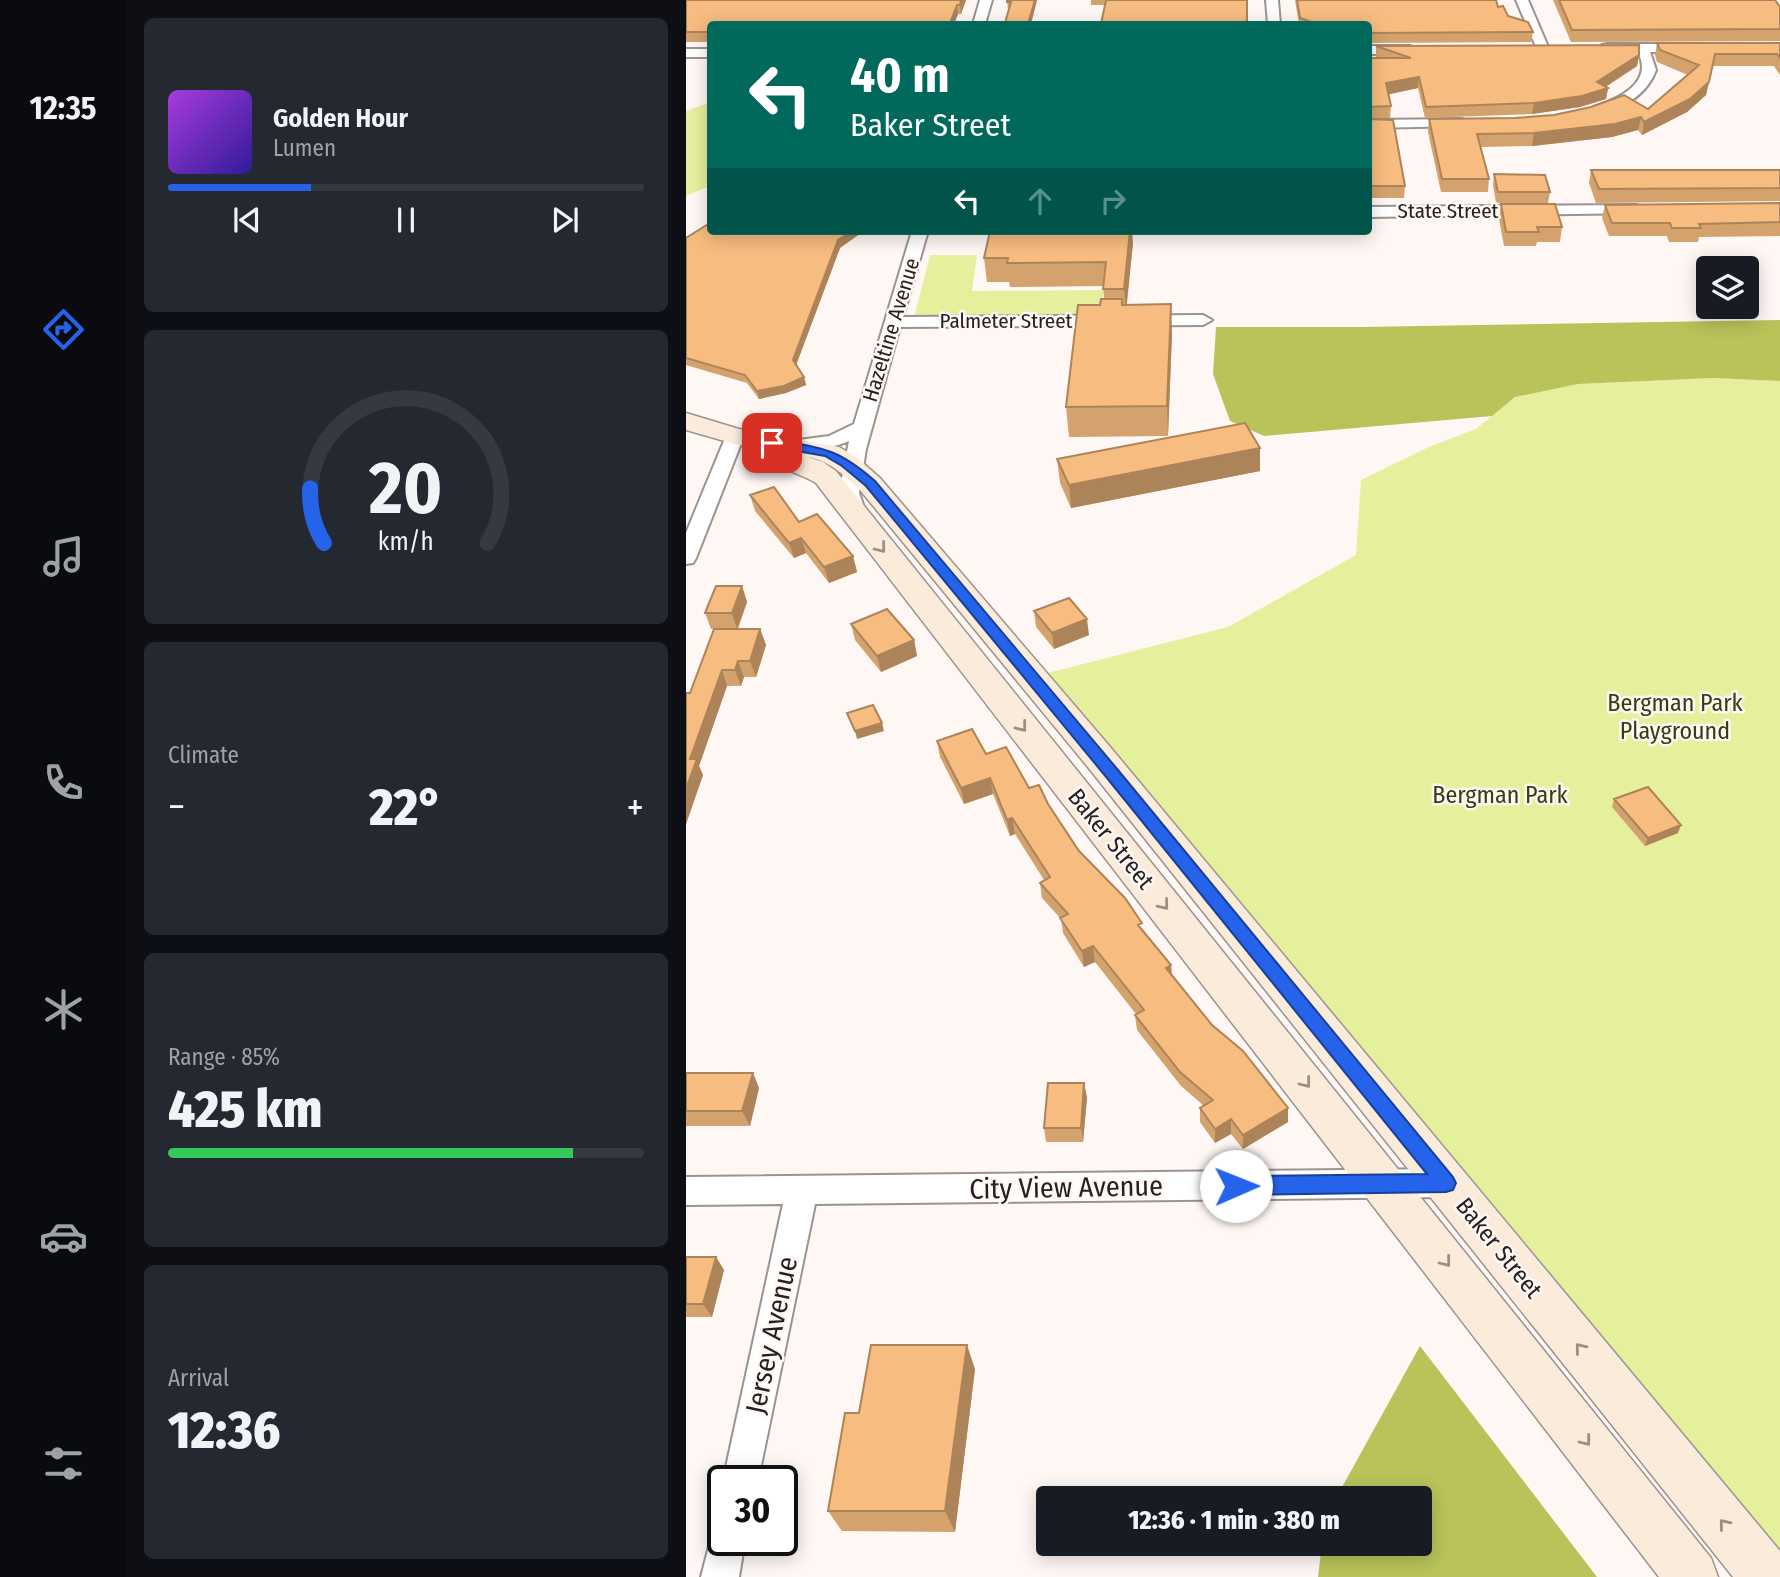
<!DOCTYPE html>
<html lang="en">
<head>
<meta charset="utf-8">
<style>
  :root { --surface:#171b24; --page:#242831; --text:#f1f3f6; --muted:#9ea1a6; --line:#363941; --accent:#2563eb }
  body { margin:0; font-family:"Fira Sans Condensed",sans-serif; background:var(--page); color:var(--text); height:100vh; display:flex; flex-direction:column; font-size:26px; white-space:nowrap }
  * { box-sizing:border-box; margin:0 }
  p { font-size:23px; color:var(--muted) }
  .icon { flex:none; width:38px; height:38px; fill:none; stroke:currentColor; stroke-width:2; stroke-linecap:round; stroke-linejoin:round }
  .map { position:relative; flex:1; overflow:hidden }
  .sheet { display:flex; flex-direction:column; gap:18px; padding:18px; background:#0d0f14; width:560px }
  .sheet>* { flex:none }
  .guide { position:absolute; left:21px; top:21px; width:665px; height:214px; border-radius:7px; box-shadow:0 4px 18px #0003; background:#00695c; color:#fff; overflow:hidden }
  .buttons { position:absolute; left:1010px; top:256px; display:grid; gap:14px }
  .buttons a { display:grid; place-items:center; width:63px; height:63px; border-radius:7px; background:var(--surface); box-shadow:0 4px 18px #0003; font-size:35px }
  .speed { position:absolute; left:21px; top:1465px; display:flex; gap:14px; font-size:35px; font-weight:700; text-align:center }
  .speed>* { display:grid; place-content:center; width:91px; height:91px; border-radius:50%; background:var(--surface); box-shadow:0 4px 18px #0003; line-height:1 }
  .speed .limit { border:4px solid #111; border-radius:10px; background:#fff; color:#111 }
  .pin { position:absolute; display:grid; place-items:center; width:60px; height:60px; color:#fff; margin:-30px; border-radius:14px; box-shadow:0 4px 10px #0006 }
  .me { position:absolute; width:77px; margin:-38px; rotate:89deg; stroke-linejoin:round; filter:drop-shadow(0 0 5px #0008) }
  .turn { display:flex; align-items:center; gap:24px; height:147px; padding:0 28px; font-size:32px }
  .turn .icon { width:91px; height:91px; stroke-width:2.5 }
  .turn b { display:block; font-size:49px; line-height:60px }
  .lanes { display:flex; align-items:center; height:66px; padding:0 28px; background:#0003; justify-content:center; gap:35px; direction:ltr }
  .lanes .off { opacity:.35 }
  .big { font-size:52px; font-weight:800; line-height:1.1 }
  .sheet .card { flex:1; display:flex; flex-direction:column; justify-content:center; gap:10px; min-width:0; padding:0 24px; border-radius:10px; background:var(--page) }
  .sheet .dial { align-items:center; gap:0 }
  .dial svg { height:182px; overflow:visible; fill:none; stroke:var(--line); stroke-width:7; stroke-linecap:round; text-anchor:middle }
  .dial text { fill:var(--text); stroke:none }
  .song { display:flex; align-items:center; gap:21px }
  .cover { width:84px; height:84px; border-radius:10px; background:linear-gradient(135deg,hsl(280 70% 55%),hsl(250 70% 35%)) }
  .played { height:7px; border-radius:4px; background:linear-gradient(90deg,var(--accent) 30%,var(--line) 30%) }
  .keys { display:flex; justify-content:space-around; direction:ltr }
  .heat { display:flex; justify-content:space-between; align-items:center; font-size:38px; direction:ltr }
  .charge { height:10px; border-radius:5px; background:linear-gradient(90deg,#34c759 85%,var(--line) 0) }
  .trip { position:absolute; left:350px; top:1486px; width:396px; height:70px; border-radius:7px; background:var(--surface); box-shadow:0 4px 18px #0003; font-weight:800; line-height:70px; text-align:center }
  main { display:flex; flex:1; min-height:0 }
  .tab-bar { display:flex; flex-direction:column; width:126px; justify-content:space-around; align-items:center; background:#090b0e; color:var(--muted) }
  .tab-bar .icon { width:49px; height:49px }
  .tab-bar .selected { color:var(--accent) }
  .tab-bar b { font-size:32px; color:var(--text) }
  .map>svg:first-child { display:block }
  .green { fill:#e5ef9c }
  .forest { fill:#b9c35a }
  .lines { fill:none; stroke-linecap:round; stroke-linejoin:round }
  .street-casing { stroke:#9b9390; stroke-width:4 }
  .secondary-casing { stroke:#9b9390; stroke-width:3 }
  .street { fill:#fff; fill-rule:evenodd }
  .secondary { fill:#fbebdb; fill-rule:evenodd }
  .wall { fill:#d4a26d }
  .shaded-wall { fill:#ad8459 }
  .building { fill:#f7bc7f; stroke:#ad8459; stroke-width:2 }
  .oneway { stroke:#9a9087 }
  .route { fill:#2563eb; stroke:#184099; stroke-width:2 }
  .labels { text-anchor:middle; stroke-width:5; stroke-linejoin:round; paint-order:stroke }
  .far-street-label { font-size:21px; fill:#242120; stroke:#fef7f4 }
  .park-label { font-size:24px; fill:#383c10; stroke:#fef7f4 }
  .street-label { font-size:24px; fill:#242120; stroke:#fef7f4 }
  .near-street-label { font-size:28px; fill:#242120; stroke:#fef7f4 }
</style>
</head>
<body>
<main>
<nav class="tab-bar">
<b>12:35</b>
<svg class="icon selected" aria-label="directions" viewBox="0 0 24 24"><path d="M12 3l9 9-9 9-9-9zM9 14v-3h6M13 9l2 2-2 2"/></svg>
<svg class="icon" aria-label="music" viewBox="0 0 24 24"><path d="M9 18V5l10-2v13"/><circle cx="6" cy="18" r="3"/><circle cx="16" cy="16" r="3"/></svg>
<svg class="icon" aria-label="phone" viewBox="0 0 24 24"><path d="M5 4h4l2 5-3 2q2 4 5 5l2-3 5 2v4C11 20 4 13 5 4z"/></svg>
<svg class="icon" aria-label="climate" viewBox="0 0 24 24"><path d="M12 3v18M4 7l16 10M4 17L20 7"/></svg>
<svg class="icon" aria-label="car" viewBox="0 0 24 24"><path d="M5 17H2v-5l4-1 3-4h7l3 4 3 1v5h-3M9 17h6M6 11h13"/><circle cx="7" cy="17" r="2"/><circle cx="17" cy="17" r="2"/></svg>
<svg class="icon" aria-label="filters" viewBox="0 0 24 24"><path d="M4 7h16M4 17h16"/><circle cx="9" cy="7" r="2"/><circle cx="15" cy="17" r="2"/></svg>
</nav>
<section class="sheet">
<div class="card">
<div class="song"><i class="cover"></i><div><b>Golden Hour</b><p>Lumen</p></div></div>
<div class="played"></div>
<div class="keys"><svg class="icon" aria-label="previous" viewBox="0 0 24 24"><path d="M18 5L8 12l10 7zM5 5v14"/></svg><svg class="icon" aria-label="pause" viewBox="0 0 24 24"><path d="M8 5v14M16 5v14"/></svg><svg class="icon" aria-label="next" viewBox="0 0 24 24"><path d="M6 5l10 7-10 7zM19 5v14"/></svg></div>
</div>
<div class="card dial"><svg viewBox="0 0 100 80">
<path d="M14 69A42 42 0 1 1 86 69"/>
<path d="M14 69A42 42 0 0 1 8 45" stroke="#2563eb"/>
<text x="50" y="56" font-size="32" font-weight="700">20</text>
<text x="50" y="72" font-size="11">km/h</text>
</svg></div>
<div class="card"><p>Climate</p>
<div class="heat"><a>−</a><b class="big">22°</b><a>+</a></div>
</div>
<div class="card"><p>Range · 85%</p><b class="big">425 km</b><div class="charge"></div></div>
<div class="card"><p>Arrival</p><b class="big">12:36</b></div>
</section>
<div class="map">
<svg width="1094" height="1577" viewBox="0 0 1094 1577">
  <rect width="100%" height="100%" fill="#fef7f4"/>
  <path class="green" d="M24 102V186L0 196V111Z
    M244 255H291L286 291 417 290V307L437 317 228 318Z
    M1027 378 1094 381V1573L350 676 542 627 670 555 675 480 743 447 790 429 829 397 892 384Z"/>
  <path class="forest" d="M1094 320V381L1027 378 892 384 829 397 806 416 578 436 544 421 527 374 530 327H675Z
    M734 1346 911 1577H632L636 1544H733V1498H650Z"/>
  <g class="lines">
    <defs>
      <path id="street" d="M294 0H306L299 24H287Z
        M580 0H592L594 24H582Z
        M830 0H842L863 49 862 52H852L851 49Z
        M921 44H1004L1010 48 1004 52H964L970 70C961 95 937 108 913 114L906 110 908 107C932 99 968 83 952 52L916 51V45Z
        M682 46H724L730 50 724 54H682Z
        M0 49H24V57H0Z
        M776 119 783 123 781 126 682 128V120Z
        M951 205 956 207 959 210 956 213 682 217V207Z
        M226 231H242L217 317 517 315 526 320 517 325 214 327 180 449 173 493 181 516 178 520H164L153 493 163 441C150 447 105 458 95 447L105 441 143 436 168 424Z
        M49 430 58 436 10 558 7 563 0 564V533L40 436Z
        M760 1169 771 1173 775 1183 771 1193 760 1197 129 1204 72 1480 37 1481 97 1204 0 1205V1177Z
        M37 1524V1540H59L53 1577H15L28 1527Z"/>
      <path id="secondary" d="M0 413 53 429 153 447 170 457 194 478 425 748 1094 1551V1577H1047L401 766 174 490C158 475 144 461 122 457L137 462 150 471 1025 1558 1032 1577H973L130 483C118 475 95 470 88 460L92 454 97 453 49 444 0 430Z"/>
    </defs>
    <use href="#street" class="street-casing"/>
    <use href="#secondary" class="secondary-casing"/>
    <use href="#street" class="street"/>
    <use href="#secondary" class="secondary"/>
  </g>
  <path class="wall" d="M0 0H280L275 14H272L268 24H24V42H0Z
    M321 0H351L345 24H319L323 10H322Z
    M405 0H561V24H415L419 5H405Z
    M609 0H810L812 7 822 16 847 32 845 42 682 43V24H613Z
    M867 0H1089L1094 7V41L885 42Z
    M971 43H1094V75L1088 66H1026L1020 95 1001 112 956 135 952 130 926 137 846 146 795 147 803 179 802 192H755L742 132 743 119 829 118 962 109 1002 75 971 62 969 55Z
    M690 46 953 55 951 66 920 87 922 88 920 99 894 107 846 114 739 118 732 88 702 94 705 106 704 118H682V58H694L690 57Z
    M682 119 719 186 718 198H682Z
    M905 170H1094V201L910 203 903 183Z
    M808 174 864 192 862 203H810L807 185Z
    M1094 203V236L1013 237 1012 242H983L981 236H923L916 218 919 205Z
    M815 204 876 227 874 242H851L850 246H818L813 219Z
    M0 238 154 248 110 365 118 377 120 385 100 393 73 399 61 383 0 365Z
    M447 243 440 305 486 333 482 436 383 437 380 407 414 305 418 299 417 286 324 287 323 282H301L298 258Z
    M371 459 574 471 385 508 374 483Z
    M64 495 113 522 167 556 171 572 143 583 120 553 108 558 69 511Z
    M56 586 61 602 52 629H74L80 645 70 677H58L55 686H41L13 766 17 775 0 824V693H4L28 629H25L19 613Z
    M348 611 403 635 368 649 350 627Z
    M165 624 228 640 231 656 195 672 169 640Z
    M251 741 300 754 362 804 393 851 485 965 486 975 526 1025 602 1108V1122L557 1149 545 1134 529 1143 514 1122V1108L517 1105 495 1086 451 1030 449 1015 450 1014 409 962 398 967 377 933 375 919 356 898 354 883 358 880 329 834 324 836 307 794 278 804 254 757Z
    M928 799 992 833 959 846 926 807Z
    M0 1073H67L73 1088 64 1126H0Z
    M398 1083 401 1098 397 1142H360L358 1128Z
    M0 1257H30L38 1270 26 1317H0Z
    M289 1369 269 1532 156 1531 142 1511 173 1413Z"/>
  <path class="shaded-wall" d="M275 0H280L275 14 274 5Z
    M349 0H351L345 24H342Z
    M271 5 272 14 268 24H264Z
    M953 55 951 66 914 90 922 88 920 99 894 107 846 114 848 103 911 82Z
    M733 77 732 88 700 95V83Z
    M1023 82 1020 95 1001 112 956 135 958 122Z
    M955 117 952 130 926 137 846 146 848 133Z
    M166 231H178L154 248 109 368 107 360 152 240Z
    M444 231H446L447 243 440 313 438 289Z
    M485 304 486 333 482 436 481 406Z
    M118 377 120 385 100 393 73 399 71 391Z
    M574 448V471L385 508 383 485Z
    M115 538 120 553 108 558 103 543Z
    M167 556 171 572 143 583 138 567Z
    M56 586 61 602 51 629 46 613Z
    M401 619 403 635 368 649 366 633Z
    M74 629 80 645 70 677 64 661Z
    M228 640 231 656 195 672 191 656Z
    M52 661 58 677 55 686 49 670Z
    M36 670 41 686 13 766 17 775 0 824V789L4 759Z
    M196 723 198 731 171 739 169 731Z
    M304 778 307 794 278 804 275 788Z
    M326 818 329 834 324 836 321 820Z
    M995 825 992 833 959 846 962 838Z
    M407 946 409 962 398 967 396 951Z
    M485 965 486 980 480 968Z
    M67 1073 73 1088 64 1126 56 1111Z
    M398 1083 401 1098 397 1142 395 1128Z
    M602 1108V1122L557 1149V1135Z
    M545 1119V1134L529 1143V1129Z
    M30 1257 38 1270 26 1317 17 1304Z
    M281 1345 289 1369 269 1532 259 1511Z"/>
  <path class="building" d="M0 0H275L274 5H271L264 23H214V24H24V32H0Z
    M321 0H349L342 24H321L322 23H319L325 2H321Z
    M420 0H561V21L551 24H415Z
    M611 0H810L812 7 817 6 822 16 842 22 847 32 682 33V24H631L614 18Z
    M873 0H1089L1094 7V29L886 30Z
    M971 43H1094V58L1091 54H1029L1023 82 1004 99 958 122 955 117 929 124 848 133 791 134 803 179H756L743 119 829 118 868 115 905 107 938 95 962 109 1013 65 974 50Z
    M953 45V55L911 82 922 88 896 96 848 103 740 107 733 77 700 83 705 106 682 107V58H725L690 46Z
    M682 119 707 120 719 186H682Z
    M905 170H1094V188L913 189Z
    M808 174 859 175 864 192H812Z
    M1094 203V222L1013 224 1015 228H986L984 223H926L919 205Z
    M815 204H869L876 227H851L853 232H820Z
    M24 223V231H166L152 240 107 360 118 377 98 386 71 391 59 375 0 358V238Z
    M304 231H444L438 289H417L420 262 321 263 322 258H298Z
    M415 299H436V305L485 304 481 406 380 407 392 305H414Z
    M559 423 574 448 383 485 371 459Z
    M88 487 113 522 131 514 167 556 138 567 115 538 103 543 64 495Z
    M30 586H56L46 613H19Z
    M383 598 401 619 366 633 348 611Z
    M201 609 228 640 191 656 165 624Z
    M28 629H74L64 661H52L49 670H36L4 759H11L0 789V693H4Z
    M187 705 196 723 169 731 161 713Z
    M286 729 300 754 320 747 343 788 353 785 362 804 393 851 439 898 456 923 452 925 485 965 480 968 526 1025 557 1051 602 1108 557 1135 545 1119 529 1129 514 1108 527 1100 494 1072 449 1015 458 1010 407 946 396 951 374 918 382 914 354 883 364 877 326 818 321 820 304 778 275 788 251 741Z
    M962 787 995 825 962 838 928 799Z
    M0 1073H67L56 1111H0Z
    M362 1083H398L395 1128H358Z
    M0 1257H30L17 1304H0Z
    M185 1345H281L259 1511H142L159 1413H173Z"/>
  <defs><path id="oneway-chevron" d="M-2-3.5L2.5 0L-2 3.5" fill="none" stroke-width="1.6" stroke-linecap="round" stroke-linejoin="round" transform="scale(1.75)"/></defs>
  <g class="oneway">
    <use href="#oneway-chevron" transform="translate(195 548) rotate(52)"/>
    <use href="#oneway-chevron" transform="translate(336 727) rotate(52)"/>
    <use href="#oneway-chevron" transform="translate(478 905) rotate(51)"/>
    <use href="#oneway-chevron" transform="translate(620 1083) rotate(52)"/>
    <use href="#oneway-chevron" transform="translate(760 1262) rotate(52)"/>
    <use href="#oneway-chevron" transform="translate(894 1348) rotate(-129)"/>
    <use href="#oneway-chevron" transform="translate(900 1441) rotate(52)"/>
    <use href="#oneway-chevron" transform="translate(1038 1524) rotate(-129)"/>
  </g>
  <path class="route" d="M86 439C136 448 150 447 189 481L432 770 767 1177 770 1183 767 1190 760 1192 550 1195 542 1192 539 1186 542 1179 550 1176 741 1174 421 778 180 486 156 466 139 456 82 446V440Z"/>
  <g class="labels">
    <g class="far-street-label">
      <text x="762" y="218">State Street</text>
      <text x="320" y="328">Palmeter Street</text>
      <text transform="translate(205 330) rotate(-73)" y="7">Hazeltine Avenue</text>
    </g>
    <g class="park-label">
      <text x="989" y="711">Bergman Park<tspan x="989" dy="28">Playground</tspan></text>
      <text x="814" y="803">Bergman Park</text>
    </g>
    <g class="street-label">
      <text transform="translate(425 839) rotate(51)" y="8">Baker Street</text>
      <text transform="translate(813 1248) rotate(51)" y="8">Baker Street</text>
    </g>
    <g class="near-street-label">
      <text transform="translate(380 1187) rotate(-1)" y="10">City View Avenue</text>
      <text transform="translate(85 1335) rotate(-78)" y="10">Jersey Avenue</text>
    </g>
  </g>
</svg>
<div class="buttons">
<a><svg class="icon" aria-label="layers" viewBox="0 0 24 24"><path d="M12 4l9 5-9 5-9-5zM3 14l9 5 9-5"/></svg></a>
</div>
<div class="speed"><div class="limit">30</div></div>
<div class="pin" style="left:86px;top:443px;background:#d93025"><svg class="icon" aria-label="arrive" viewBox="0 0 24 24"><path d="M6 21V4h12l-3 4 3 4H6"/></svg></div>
<svg class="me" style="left:550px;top:1186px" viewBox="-20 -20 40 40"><circle r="19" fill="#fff"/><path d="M0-13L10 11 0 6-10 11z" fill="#2563eb"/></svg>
<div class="trip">12:36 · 1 min · 380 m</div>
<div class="guide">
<div class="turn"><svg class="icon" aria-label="left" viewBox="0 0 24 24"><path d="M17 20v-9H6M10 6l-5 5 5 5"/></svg><div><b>40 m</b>Baker Street</div></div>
<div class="lanes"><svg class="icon" aria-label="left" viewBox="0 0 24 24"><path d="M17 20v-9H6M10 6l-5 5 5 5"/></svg><svg class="icon off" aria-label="ahead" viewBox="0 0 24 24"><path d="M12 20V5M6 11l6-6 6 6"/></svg><svg class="icon off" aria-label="right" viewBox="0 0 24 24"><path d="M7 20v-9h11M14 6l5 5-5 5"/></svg></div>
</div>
</div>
</main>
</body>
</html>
